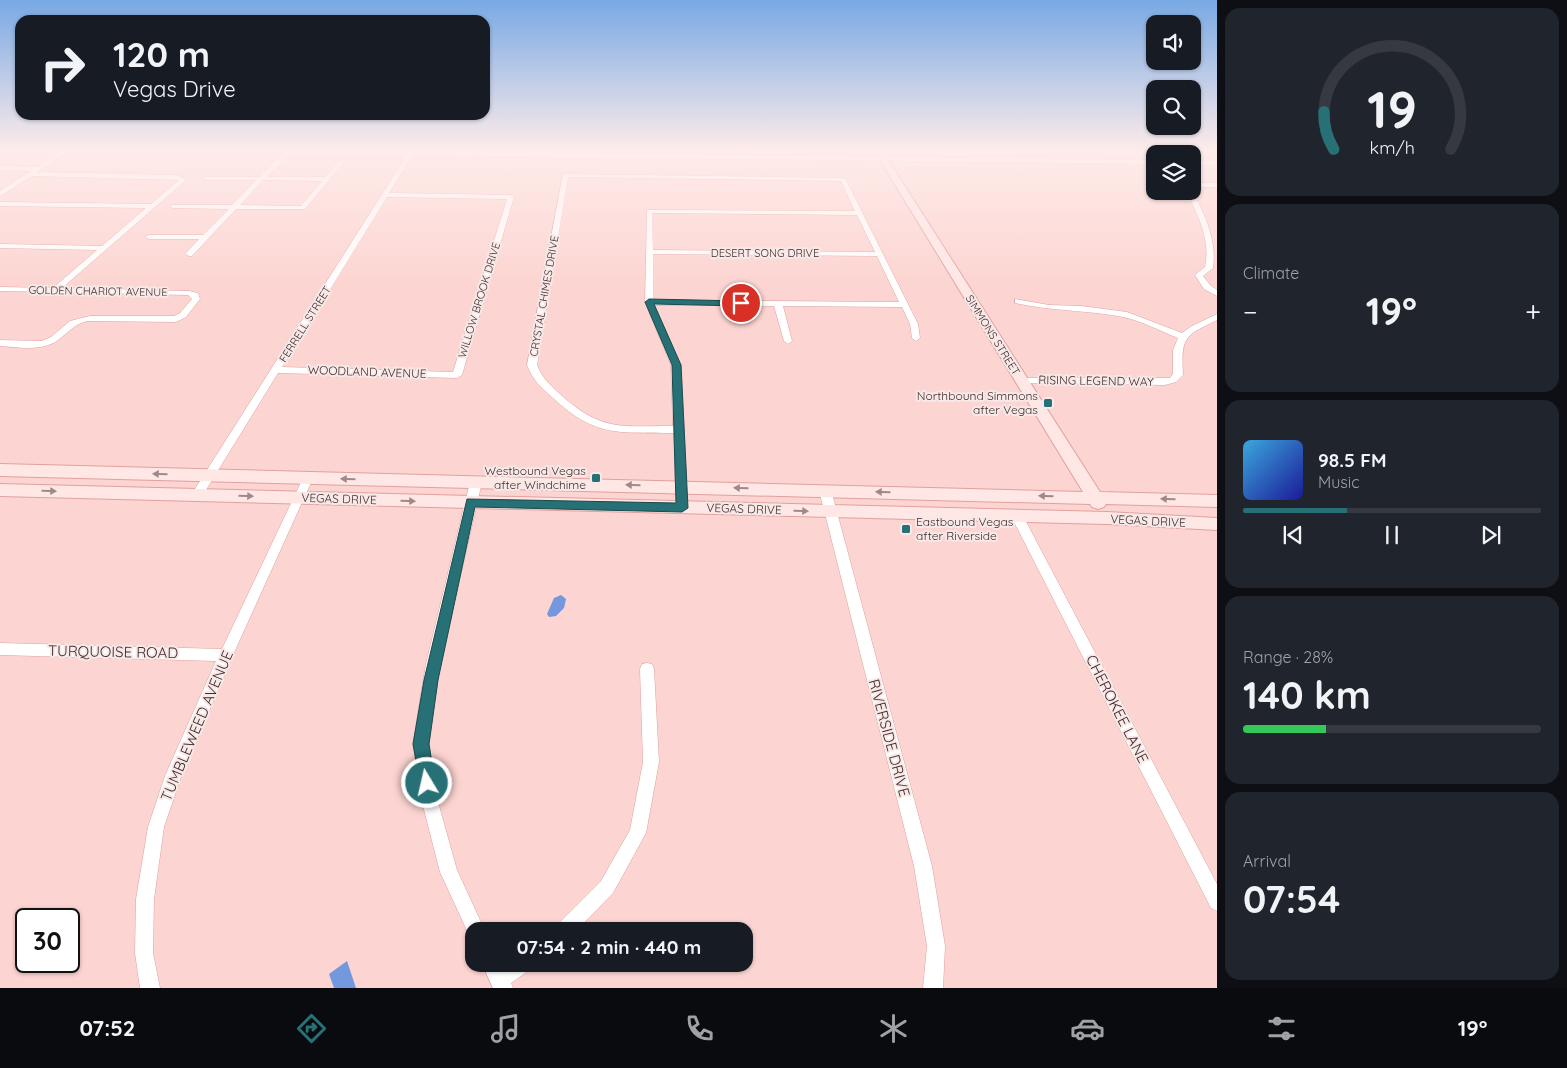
<!DOCTYPE html>
<html lang="en">
<head>
<meta charset="utf-8">
<style>
  :root { --surface:#171b24; --page:#20242c; --text:#f1f3f6; --muted:#9ea1a6; --line:#363941; --accent:#267076 }
  body { margin:0; font-family:Quicksand,sans-serif; background:var(--page); color:var(--text); height:100vh; display:flex; flex-direction:column; font-size:19px; white-space:nowrap }
  * { box-sizing:border-box; margin:0 }
  p { font-size:16px; color:var(--muted) }
  .icon { flex:none; width:28px; height:28px; fill:none; stroke:currentColor; stroke-width:2; stroke-linecap:round; stroke-linejoin:round }
  .map { position:relative; flex:1; overflow:hidden }
  .sheet { display:flex; flex-direction:column; gap:8px; padding:8px; background:#0d0f14; width:350px }
  .sheet>* { flex:none }
  .guide { position:absolute; left:15px; top:15px; width:475px; height:105px; border-radius:15px; box-shadow:0 1px 4px #0004; background:#171b24; color:var(--text); overflow:hidden }
  .controls { position:absolute; left:1146px; top:15px; display:grid; gap:10px }
  .controls a { display:grid; place-items:center; width:55px; height:55px; border-radius:10px; background:var(--surface); box-shadow:0 1px 4px #0004; font-size:25px }
  .speed { position:absolute; left:15px; top:908px; display:flex; gap:10px; font-size:25px; font-weight:700; text-align:center }
  .speed>* { display:grid; place-content:center; width:65px; height:65px; border-radius:50%; background:var(--surface); box-shadow:0 1px 4px #0004; line-height:1 }
  .speed .limit { border:2px solid #111; border-radius:8px; background:#fff; color:#111 }
  .pin { position:absolute; display:grid; place-items:center; width:42px; height:42px; color:#fff; margin:-21px; border:2px solid #fff; border-radius:50%; box-shadow:0 1px 5px #0007 }
  .me { position:absolute; width:55px; margin:-28px; rotate:351deg; stroke-linejoin:round; filter:drop-shadow(0 0 4px #0008) }
  .turn { display:flex; align-items:center; gap:18px; height:105px; padding:0 15px; font-size:22px }
  .turn .icon { width:65px; height:65px; stroke-width:2.5 }
  .turn b { display:block; font-size:35px; line-height:42px }
  .big { font-size:38px; font-weight:700; line-height:1.1 }
  .sheet .tile { flex:1; display:flex; flex-direction:column; justify-content:center; gap:8px; min-width:0; padding:0 18px; border-radius:15px; background:var(--page) }
  .sheet .dial { align-items:center; gap:0 }
  .dial svg { height:130px; overflow:visible; fill:none; stroke:var(--line); stroke-width:7; stroke-linecap:round; text-anchor:middle }
  .dial text { fill:var(--text); stroke:none }
  .song { display:flex; align-items:center; gap:15px }
  .cover { width:60px; height:60px; border-radius:8px; background:linear-gradient(135deg,hsl(200 70% 55%),hsl(240 70% 35%)) }
  .played { height:5px; border-radius:2px; background:linear-gradient(90deg,var(--accent) 35%,var(--line) 35%) }
  .keys { display:flex; justify-content:space-around; direction:ltr }
  .heat { display:flex; justify-content:space-between; align-items:center; font-size:28px; direction:ltr }
  .charge { height:8px; border-radius:4px; background:linear-gradient(90deg,#34c759 28%,var(--line) 0) }
  .trip { position:absolute; left:465px; top:922px; width:288px; height:50px; border-radius:15px; background:var(--surface); box-shadow:0 1px 4px #0004; font-weight:700; line-height:50px; text-align:center }
  .menu { display:flex; height:80px; justify-content:space-around; align-items:center; background:#090b0e; color:var(--muted) }
  .menu .icon { width:35px; height:35px }
  .menu .current { color:var(--accent) }
  .menu b { font-size:22px; color:var(--text) }
  main { display:flex; flex:1; min-height:0 }
  .map>svg:first-child { display:block }
  .water { fill:#7398dd }
  .lines { fill:none; stroke-linecap:round; stroke-linejoin:round }
  .street-casing { stroke:#e0a19e; stroke-width:1 }
  .secondary-casing { stroke:#e0a19e; stroke-width:2 }
  .street { fill:#fff; fill-rule:evenodd }
  .secondary { fill:#ffe7e6; fill-rule:evenodd }
  .oneway { fill:#a28988 }
  .route { fill:#267076; stroke:#19494d }
  .poi-dot { fill:#267076; stroke:#f6e9e8; stroke-width:2 }
  .labels { text-anchor:middle; stroke-width:4; stroke-linejoin:round; paint-order:stroke }
  .far-street-label { font-size:11px; fill:#442b2a; stroke:#f6e9e8 }
  .street-label { font-size:12px; fill:#442b2a; stroke:#f6e9e8 }
  .poi-label { font-size:12px; fill:#442b2a; stroke:#f6e9e8; text-anchor:end }
  .near-street-label { font-size:15px; fill:#442b2a; stroke:#f6e9e8 }
</style>
</head>
<body>
<main>
<div class="map">
<svg width="1217" height="988" viewBox="0 0 1217 988">
  <rect width="100%" height="100%" fill="#fcd4d1"/>
  <path class="water" d="M561 595 566 599 564 608 556 616 549 617 547 614 554 598Z
    M347 961 356 988H334L329 974Z"/>
  <g class="lines">
    <defs>
      <path id="street" d="M60 152H67L37 172 177 175 185 179V181L62 288 189 291 198 293 200 299 186 317 176 322 87 321C74 324 68 333 58 340 42 352 18 347 0 346V340L42 341 51 337 70 321 90 316H174L180 313 192 299 188 295 0 291V287L53 288 97 250 0 248V244L102 246 146 208 0 206V202L151 204 179 180 32 176 0 196V191L31 171 0 170V166L37 167Z
        M283 152H453L1155 160V164L413 155 389 193 511 195 514 197 462 375 457 378 278 373 201 498 197 499 191 495 193 492 407 155 289 154 267 177H325L339 161 344 162 305 209H236L192 256H189L185 254 199 239H149L145 237 149 235H203L229 209 173 208 171 207V205H232L256 180H206L204 179V177H260ZM263 180 322 181 301 206 240 205ZM387 197 507 199 453 372 282 367Z
        M973 152H1045L1042 154H976Z
        M1175 152H1181L1183 154H1176Z
        M1192 161H1217V165H1192Z
        M563 174 845 178 918 324 920 338 916 341 912 338 910 324 902 307 783 306 792 341 788 344 784 341 774 306 654 305 681 365 688 508 686 511H678L676 508 674 433C619 432 596 438 553 398 541 387 533 381 527 365ZM568 177 841 181 855 211 647 210 645 302 671 365 673 426C622 426 602 432 561 395 550 385 542 378 537 365ZM652 213 857 215 875 252 653 250ZM653 254 877 256 899 302 653 300Z
        M1192 183H1217V187H1192Z
        M1186 191H1192C1205 214 1217 241 1213 268L1203 276 1210 285 1217 290V296L1204 289 1195 275 1205 267C1211 241 1198 214 1186 191Z
        M1015 299 1049 305 1081 306 1127 312 1182 333 1192 326 1217 314V320C1184 336 1181 337 1183 375L1176 382 1165 385 1021 383 1018 382V378H1170L1173 374V350L1178 338C1160 331 1142 321 1123 317 1087 310 1051 311 1015 303Z
        M308 474 313 478 233 655 181 777 164 827 154 899 153 953 160 988H140L135 953 136 899 148 827 165 776 216 661 0 655V643L222 649 303 478Z
        M476 478 482 482 440 664 429 744 438 802 457 870 485 931H474V939L470 937 440 872 422 802 413 744 426 664 470 482Z
        M825 486 831 490 932 866 945 946 943 988H923L927 946 914 866 819 490Z
        M1017 512 1021 513 1023 516 1217 884V911L1211 908 1011 516 1013 513Z
        M647 663 652 664 654 669 659 762 646 833 613 893 576 931H554L557 925 601 881 630 830 643 762 640 669 642 664Z
        M482 964H501L502 966 506 964H530L528 971 511 983 513 988H493Z"/>
      <path id="secondary" d="M875 152H883L1100 492 1217 495V507L1106 504 1104 507 1098 509 1092 507 1090 504 0 476V464L1083 492Z
        M0 484 1107 512 1217 518V530L1107 524 0 496Z"/>
    </defs>
    <use href="#street" class="street-casing"/>
    <use href="#secondary" class="secondary-casing"/>
    <use href="#street" class="street"/>
    <use href="#secondary" class="secondary"/>
  </g>
  <defs><path id="oneway-solid" d="M-6-.8H1V-3.2L6.5 0L1 3.2V.8H-6Z" transform="scale(1.25)"/></defs>
  <g class="oneway">
    <use href="#oneway-solid" transform="translate(160 474) rotate(-178)"/>
    <use href="#oneway-solid" transform="translate(348 479) rotate(-179)"/>
    <use href="#oneway-solid" transform="translate(633 485) rotate(-179)"/>
    <use href="#oneway-solid" transform="translate(741 488) rotate(-178)"/>
    <use href="#oneway-solid" transform="translate(49 491) rotate(1)"/>
    <use href="#oneway-solid" transform="translate(883 492) rotate(-179)"/>
    <use href="#oneway-solid" transform="translate(246 496) rotate(2)"/>
    <use href="#oneway-solid" transform="translate(1046 496) rotate(-179)"/>
    <use href="#oneway-solid" transform="translate(1168 499) rotate(-178)"/>
    <use href="#oneway-solid" transform="translate(408 501) rotate(1)"/>
    <use href="#oneway-solid" transform="translate(801 511) rotate(2)"/>
  </g>
  <linearGradient id="sky" x2="0" y2="1"><stop stop-color="#79a9e4"/><stop offset="0.52" stop-color="#feecea"/><stop offset="1" stop-color="#feecea" stop-opacity="0"/></linearGradient>
  <rect width="1217" height="290" fill="url(#sky)"/>
  <path class="route" d="M649 299 741 301 745 303 741 306 654 304 681 365 688 508 682 512 475 507 438 680 429 744 435 783 433 789 427 791 421 789 413 744 424 680 467 499 676 503 672 365 645 302Z"/>
  <g class="poi-dot">
    <rect x="1043" y="398" width="10" height="10" rx="2.5"/>
    <rect x="591" y="473" width="10" height="10" rx="2.5"/>
    <rect x="901" y="524" width="10" height="10" rx="2.5"/>
  </g>
  <g class="labels">
    <g class="far-street-label">
      <text x="765" y="257">DESERT SONG DRIVE</text>
      <text transform="translate(98 291) rotate(1)" y="4">GOLDEN CHARIOT AVENUE</text>
      <text transform="translate(544 296) rotate(-80)" y="4">CRYSTAL CHIMES DRIVE</text>
      <text transform="translate(479 300) rotate(-73)" y="4">WILLOW BROOK DRIVE</text>
      <text transform="translate(305 324) rotate(-58)" y="4">FERRELL STREET</text>
      <text transform="translate(993 335) rotate(58)" y="4">SIMMONS STREET</text>
    </g>
    <g class="street-label">
      <text transform="translate(367 372) rotate(2)" y="4">WOODLAND AVENUE</text>
      <text transform="translate(1096 381) rotate(1)" y="4">RISING LEGEND WAY</text>
      <text transform="translate(339 499) rotate(2)" y="4">VEGAS DRIVE</text>
      <text transform="translate(744 509) rotate(2)" y="4">VEGAS DRIVE</text>
      <text transform="translate(1148 521) rotate(3)" y="4">VEGAS DRIVE</text>
    </g>
    <g class="poi-label">
      <text x="1038" y="400">Northbound Simmons<tspan x="1038" dy="14">after Vegas</tspan></text>
      <text x="586" y="475">Westbound Vegas<tspan x="586" dy="14">after Windchime</tspan></text>
      <text x="916" y="526" text-anchor="start">Eastbound Vegas<tspan x="916" dy="14">after Riverside</tspan></text>
    </g>
    <g class="near-street-label">
      <text transform="translate(113 652) rotate(1)" y="5">TURQUOISE ROAD</text>
      <text transform="translate(1117 709) rotate(63)" y="5">CHEROKEE LANE</text>
      <text transform="translate(197 726) rotate(-67)" y="5">TUMBLEWEED AVENUE</text>
      <text transform="translate(889 738) rotate(75)" y="5">RIVERSIDE DRIVE</text>
    </g>
  </g>
</svg>
<div class="controls">
<a><svg class="icon" aria-label="sound" viewBox="0 0 24 24"><path d="M4 9h4l5-4v14l-5-4H4zM17 9q2 3 0 6"/></svg></a>
<a><svg class="icon" aria-label="search" viewBox="0 0 24 24"><circle cx="10" cy="10" r="6"/><path d="M15 15l6 6"/></svg></a>
<a><svg class="icon" aria-label="layers" viewBox="0 0 24 24"><path d="M12 4l9 5-9 5-9-5zM3 14l9 5 9-5"/></svg></a>
</div>
<div class="speed"><div class="limit">30</div></div>
<div class="pin" style="left:741px;top:303px;background:#d93025"><svg class="icon" aria-label="arrive" viewBox="0 0 24 24"><path d="M6 21V4h12l-3 4 3 4H6"/></svg></div>
<svg class="me" style="left:427px;top:783px" viewBox="-20 -20 40 40"><circle r="17" fill="#267076" stroke="#fff" stroke-width="3"/><path d="M0-11L8 9 0 5-8 9z" fill="#fff"/></svg>
<div class="trip">07:54 · 2 min · 440 m</div>
<div class="guide">
<div class="turn"><svg class="icon" aria-label="right" viewBox="0 0 24 24"><path d="M7 20v-9h11M14 6l5 5-5 5"/></svg><div><b>120 m</b>Vegas Drive</div></div>
</div>
</div>
<section class="sheet">
<div class="tile dial"><svg viewBox="0 0 100 80">
<path d="M14 69A42 42 0 1 1 86 69"/>
<path d="M14 69A42 42 0 0 1 8 46" stroke="#267076"/>
<text x="50" y="56" font-size="32" font-weight="700">19</text>
<text x="50" y="72" font-size="11">km/h</text>
</svg></div>
<div class="tile"><p>Climate</p>
<div class="heat"><a>−</a><b class="big">19°</b><a>+</a></div>
</div>
<div class="tile">
<div class="song"><i class="cover"></i><div><b>98.5 FM</b><p>Music</p></div></div>
<div class="played"></div>
<div class="keys"><svg class="icon" aria-label="previous" viewBox="0 0 24 24"><path d="M18 5L8 12l10 7zM5 5v14"/></svg><svg class="icon" aria-label="pause" viewBox="0 0 24 24"><path d="M8 5v14M16 5v14"/></svg><svg class="icon" aria-label="next" viewBox="0 0 24 24"><path d="M6 5l10 7-10 7zM19 5v14"/></svg></div>
</div>
<div class="tile"><p>Range · 28%</p><b class="big">140 km</b><div class="charge"></div></div>
<div class="tile"><p>Arrival</p><b class="big">07:54</b></div>
</section>
</main>
<nav class="menu">
<b>07:52</b>
<svg class="icon current" aria-label="directions" viewBox="0 0 24 24"><path d="M12 3l9 9-9 9-9-9zM9 14v-3h6M13 9l2 2-2 2"/></svg>
<svg class="icon" aria-label="music" viewBox="0 0 24 24"><path d="M9 18V5l10-2v13"/><circle cx="6" cy="18" r="3"/><circle cx="16" cy="16" r="3"/></svg>
<svg class="icon" aria-label="phone" viewBox="0 0 24 24"><path d="M5 4h4l2 5-3 2q2 4 5 5l2-3 5 2v4C11 20 4 13 5 4z"/></svg>
<svg class="icon" aria-label="climate" viewBox="0 0 24 24"><path d="M12 3v18M4 7l16 10M4 17L20 7"/></svg>
<svg class="icon" aria-label="car" viewBox="0 0 24 24"><path d="M5 17H2v-5l4-1 3-4h7l3 4 3 1v5h-3M9 17h6M6 11h13"/><circle cx="7" cy="17" r="2"/><circle cx="17" cy="17" r="2"/></svg>
<svg class="icon" aria-label="filters" viewBox="0 0 24 24"><path d="M4 7h16M4 17h16"/><circle cx="9" cy="7" r="2"/><circle cx="15" cy="17" r="2"/></svg>
<b>19°</b>
</nav>
</body>
</html>
